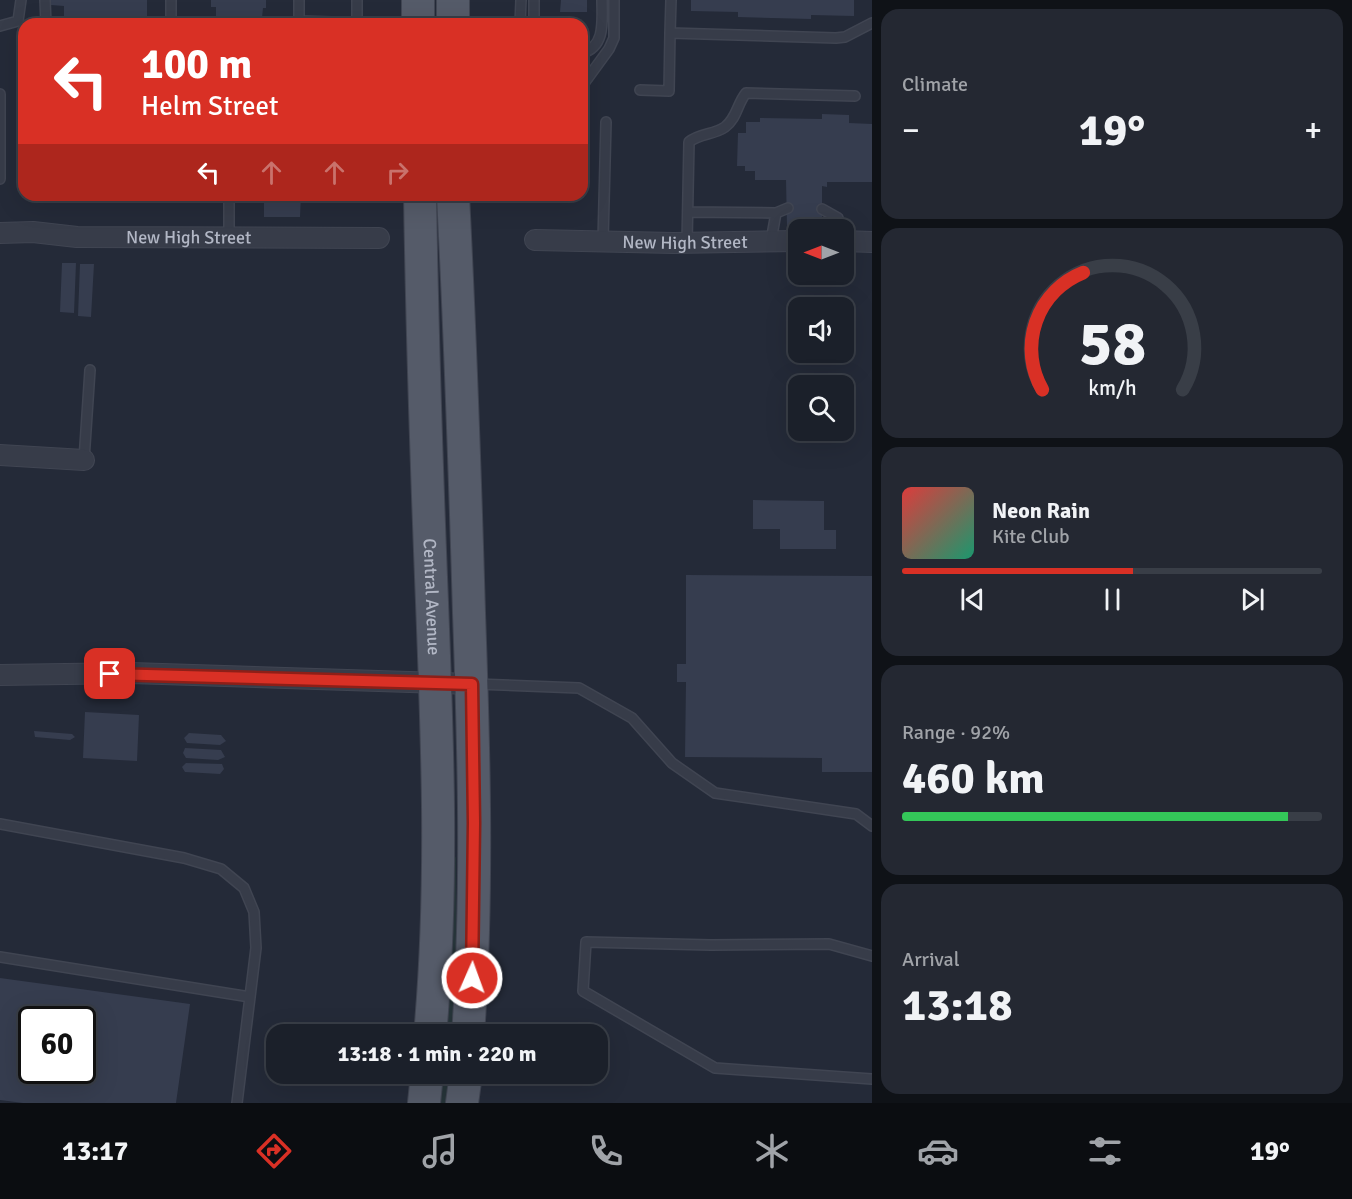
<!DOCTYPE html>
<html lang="en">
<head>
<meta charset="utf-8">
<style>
  :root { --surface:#1b202a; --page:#242832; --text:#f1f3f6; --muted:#a0a3a8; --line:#393e47; --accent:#d93025 }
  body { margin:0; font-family:Signika,sans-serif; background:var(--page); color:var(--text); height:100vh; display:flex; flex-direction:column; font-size:22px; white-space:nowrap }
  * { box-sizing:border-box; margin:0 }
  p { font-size:20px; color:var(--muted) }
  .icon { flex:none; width:33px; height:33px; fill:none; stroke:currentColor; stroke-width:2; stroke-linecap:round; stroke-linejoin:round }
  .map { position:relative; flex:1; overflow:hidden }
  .drawer { display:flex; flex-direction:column; gap:9px; padding:9px; background:#0f1217; width:480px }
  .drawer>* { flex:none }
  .top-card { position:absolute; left:18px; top:18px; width:570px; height:183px; border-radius:18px; box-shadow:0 6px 24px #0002,0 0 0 2px var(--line); background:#d93025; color:#fff; overflow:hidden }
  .needle { width:39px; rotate:270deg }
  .buttons { position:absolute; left:788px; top:219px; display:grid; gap:12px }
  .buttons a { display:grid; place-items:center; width:66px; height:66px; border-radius:12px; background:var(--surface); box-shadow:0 6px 24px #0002,0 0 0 2px var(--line); font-size:30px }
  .speed { position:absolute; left:18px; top:1006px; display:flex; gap:12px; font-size:30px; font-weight:700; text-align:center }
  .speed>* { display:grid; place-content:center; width:78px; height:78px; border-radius:50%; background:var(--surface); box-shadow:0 6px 24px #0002,0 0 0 2px var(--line); line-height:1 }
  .speed .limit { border:3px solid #111; border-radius:9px; background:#fff; color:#111 }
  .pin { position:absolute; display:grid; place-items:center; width:51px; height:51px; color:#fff; margin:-26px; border-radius:12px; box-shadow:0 3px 9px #0006 }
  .me { position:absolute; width:66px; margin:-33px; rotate:2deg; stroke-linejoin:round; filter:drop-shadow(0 0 4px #0008) }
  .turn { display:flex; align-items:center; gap:21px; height:126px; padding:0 24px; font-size:27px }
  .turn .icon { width:78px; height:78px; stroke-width:2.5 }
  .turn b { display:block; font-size:42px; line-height:51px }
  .lanes { display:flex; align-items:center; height:57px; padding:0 24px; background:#0003; justify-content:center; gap:30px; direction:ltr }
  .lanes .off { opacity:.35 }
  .big { font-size:45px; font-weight:800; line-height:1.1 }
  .drawer .tile { flex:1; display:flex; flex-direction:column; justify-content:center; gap:9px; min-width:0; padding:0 21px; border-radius:18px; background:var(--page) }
  .drawer .dial { align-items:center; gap:0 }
  .dial svg { height:156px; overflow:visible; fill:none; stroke:var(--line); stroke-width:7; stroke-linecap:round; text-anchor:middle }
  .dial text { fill:var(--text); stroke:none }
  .song { display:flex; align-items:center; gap:18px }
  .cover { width:72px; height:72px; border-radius:9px; background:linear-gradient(135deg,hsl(0 70% 55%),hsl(160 70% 35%)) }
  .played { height:6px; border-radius:3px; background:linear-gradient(90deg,var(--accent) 55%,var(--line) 55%) }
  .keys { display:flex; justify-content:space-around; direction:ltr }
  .heat { display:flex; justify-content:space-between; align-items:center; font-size:33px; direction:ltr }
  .charge { height:9px; border-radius:4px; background:linear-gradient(90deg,#34c759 92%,var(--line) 0) }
  .trip { position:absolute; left:266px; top:1024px; width:342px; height:60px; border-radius:18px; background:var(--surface); box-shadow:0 6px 24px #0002,0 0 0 2px var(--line); font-weight:800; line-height:60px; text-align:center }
  .menu { display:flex; height:96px; justify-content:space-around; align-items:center; background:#0b0d11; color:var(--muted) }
  .menu .icon { width:42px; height:42px }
  .menu .current { color:var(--accent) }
  .menu b { font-size:27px; color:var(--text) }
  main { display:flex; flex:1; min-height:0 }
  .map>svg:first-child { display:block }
  .green { fill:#263439 }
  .building { fill:#363d4f; fill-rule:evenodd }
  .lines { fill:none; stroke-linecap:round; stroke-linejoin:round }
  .service-casing { stroke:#404552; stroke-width:12 }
  .minor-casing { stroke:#404552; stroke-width:22 }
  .primary-casing { stroke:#404552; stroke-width:34 }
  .service { stroke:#373c49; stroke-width:9 }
  .minor { stroke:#373c49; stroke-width:20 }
  .primary { stroke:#555b69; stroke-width:32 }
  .route-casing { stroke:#8d1f18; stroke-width:15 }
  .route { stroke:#d93025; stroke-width:10 }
  .labels { text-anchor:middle; stroke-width:6; stroke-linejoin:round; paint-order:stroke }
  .street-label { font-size:18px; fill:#b2b7c5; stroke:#1d212e }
</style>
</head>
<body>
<main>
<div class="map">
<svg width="872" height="1103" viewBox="0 0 872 1103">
  <rect width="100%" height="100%" fill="#242a38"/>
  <path class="green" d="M456 857 457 1035H444L453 858Z
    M441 1074H454L450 1103H438Z"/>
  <path class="building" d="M51 0H147V24H64V6L51 5Z
    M211 0H266V8H263L262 18 216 17V7H211Z
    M561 0H587V12H560Z
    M691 0H854V16L811 15V19L738 17V12L691 11Z
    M822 114 849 115V123L872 124V182H827V187L822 186V227H787L786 180H755V171H745V166H737L738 133H746V122H760V118L822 119Z
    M264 195H301L300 217H264Z
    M342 195H369V199H342Z
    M62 263H76L74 313 60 312Z
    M80 264H94L91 317 78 316Z
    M753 500 824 501V530H836V549H780V529H753Z
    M686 575 872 576V772H822V758L685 757 686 682H677V664H686Z
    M85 712 139 715 137 761 83 758Z
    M34 731 72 734 75 737 70 740 35 737Z
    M189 733 221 735 226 741 220 745 187 743 184 738Z
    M185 748 221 750 225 757 218 760 186 758 183 753Z
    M186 763 222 764 224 769 220 774 185 772 182 767Z
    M0 978 190 1004 176 1103H23L0 1100ZM32 1020H82V1071H32Z"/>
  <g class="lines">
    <defs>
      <path id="service" d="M45 0 46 24
        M171 0V24
        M299 0V21
        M357 0V23
        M534 0V24
        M671 0 670 33 836 38 845 37 872 23
        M298 24 299 21 398 24
        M520 24 521 0
        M0 26 18 21 21 0
        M582 53C606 47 602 20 602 0
        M582 86 609 49 614 38V0
        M640 90 669 91 670 33
        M0 94V179
        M229 195V237
        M822 209 838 218 840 230
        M688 212 776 213
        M603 241 606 122
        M771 241 776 213 788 208
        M687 243 689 142C700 133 714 135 725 127 737 118 737 104 746 93L855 96
        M84 460 90 370
        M476 684 579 688 632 718 672 763 715 793 856 814 872 826
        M0 824 184 858 221 869 244 888 254 912 256 948 237 1103
        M872 956 829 944 711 945 586 942 583 991 715 1068 872 1079
        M0 957 250 997"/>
      <g id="minor">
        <path id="s1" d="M0 233 33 232 77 237 379 238"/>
        <path id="s2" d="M535 240 674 243 798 241"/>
        <path d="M843 241 872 242"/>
        <path d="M0 455 84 460"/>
        <path d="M0 675 131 673 472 684"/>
      </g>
      <g id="primary">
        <path d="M418 0V24"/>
        <path d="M453 24V0"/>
        <path id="s3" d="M420 195C422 322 426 449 431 577 437 730 444 882 430 1035"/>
        <path d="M453 195C460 334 465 473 469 613 474 753 478 894 468 1035"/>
        <path d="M424 1103 427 1074"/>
        <path d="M462 1103 466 1074"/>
      </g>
    </defs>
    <use href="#service" class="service-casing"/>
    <use href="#minor" class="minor-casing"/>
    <use href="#primary" class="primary-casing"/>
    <use href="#service" class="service"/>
    <use href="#minor" class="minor"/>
    <use href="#primary" class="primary"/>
  </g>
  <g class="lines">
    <defs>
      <path id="route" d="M110 674 472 684 474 823 472 978"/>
    </defs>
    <use href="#route" class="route-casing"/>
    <use href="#route" class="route"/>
  </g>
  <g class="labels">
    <g class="street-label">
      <text dy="6" stroke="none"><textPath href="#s1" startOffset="189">New High Street</textPath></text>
      <text dy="6" stroke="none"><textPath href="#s2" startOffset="150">New High Street</textPath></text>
      <text dy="6" stroke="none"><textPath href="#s3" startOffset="402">Central Avenue</textPath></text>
    </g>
  </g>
</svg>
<div class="buttons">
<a><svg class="needle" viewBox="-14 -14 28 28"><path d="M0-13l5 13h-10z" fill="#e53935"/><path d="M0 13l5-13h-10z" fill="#a0a3a8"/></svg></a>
<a><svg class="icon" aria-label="sound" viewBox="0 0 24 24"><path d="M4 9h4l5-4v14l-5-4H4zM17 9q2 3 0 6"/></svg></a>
<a><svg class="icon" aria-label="search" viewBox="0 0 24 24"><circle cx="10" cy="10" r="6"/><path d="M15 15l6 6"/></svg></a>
</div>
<div class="speed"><div class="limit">60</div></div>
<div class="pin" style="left:110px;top:674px;background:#d93025"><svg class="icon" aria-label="arrive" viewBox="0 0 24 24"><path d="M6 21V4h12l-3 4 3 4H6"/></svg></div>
<svg class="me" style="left:472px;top:978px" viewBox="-20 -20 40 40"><circle r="17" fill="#d93025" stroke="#fff" stroke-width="3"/><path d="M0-11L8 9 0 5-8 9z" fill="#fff"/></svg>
<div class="trip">13:18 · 1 min · 220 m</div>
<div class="top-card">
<div class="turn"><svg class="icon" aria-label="left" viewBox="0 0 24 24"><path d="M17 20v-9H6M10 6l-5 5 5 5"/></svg><div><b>100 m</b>Helm Street</div></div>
<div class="lanes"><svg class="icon" aria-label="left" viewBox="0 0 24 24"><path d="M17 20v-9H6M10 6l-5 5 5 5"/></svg><svg class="icon off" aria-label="ahead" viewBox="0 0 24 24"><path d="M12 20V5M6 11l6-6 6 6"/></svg><svg class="icon off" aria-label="ahead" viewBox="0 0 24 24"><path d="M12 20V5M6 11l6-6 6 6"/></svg><svg class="icon off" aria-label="right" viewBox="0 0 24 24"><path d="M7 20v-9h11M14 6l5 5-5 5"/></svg></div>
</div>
</div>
<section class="drawer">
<div class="tile"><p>Climate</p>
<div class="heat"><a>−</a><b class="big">19°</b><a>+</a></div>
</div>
<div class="tile dial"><svg viewBox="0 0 100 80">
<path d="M14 69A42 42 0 1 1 86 69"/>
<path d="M14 69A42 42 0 0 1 35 9" stroke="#d93025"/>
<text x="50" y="56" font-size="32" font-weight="700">58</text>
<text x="50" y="72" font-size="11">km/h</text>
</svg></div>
<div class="tile">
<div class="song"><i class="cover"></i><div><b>Neon Rain</b><p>Kite Club</p></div></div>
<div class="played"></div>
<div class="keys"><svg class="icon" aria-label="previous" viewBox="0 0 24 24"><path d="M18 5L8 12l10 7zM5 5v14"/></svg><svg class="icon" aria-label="pause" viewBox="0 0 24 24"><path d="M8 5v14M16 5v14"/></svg><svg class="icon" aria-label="next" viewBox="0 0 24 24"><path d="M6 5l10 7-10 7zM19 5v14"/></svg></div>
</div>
<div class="tile"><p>Range · 92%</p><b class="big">460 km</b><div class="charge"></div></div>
<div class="tile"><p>Arrival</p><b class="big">13:18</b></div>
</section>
</main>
<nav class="menu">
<b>13:17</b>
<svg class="icon current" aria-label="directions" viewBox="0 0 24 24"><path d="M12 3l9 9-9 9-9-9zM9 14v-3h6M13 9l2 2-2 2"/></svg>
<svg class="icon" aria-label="music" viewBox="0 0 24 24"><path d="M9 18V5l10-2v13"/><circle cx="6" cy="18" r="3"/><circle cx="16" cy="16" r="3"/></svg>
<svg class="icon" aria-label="phone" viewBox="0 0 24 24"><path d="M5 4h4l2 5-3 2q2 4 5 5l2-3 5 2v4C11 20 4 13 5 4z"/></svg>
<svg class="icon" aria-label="climate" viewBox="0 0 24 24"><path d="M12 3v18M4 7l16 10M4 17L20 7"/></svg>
<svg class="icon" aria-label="car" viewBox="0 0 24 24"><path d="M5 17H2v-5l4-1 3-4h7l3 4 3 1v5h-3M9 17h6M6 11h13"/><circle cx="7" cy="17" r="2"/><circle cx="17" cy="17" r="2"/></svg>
<svg class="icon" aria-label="filters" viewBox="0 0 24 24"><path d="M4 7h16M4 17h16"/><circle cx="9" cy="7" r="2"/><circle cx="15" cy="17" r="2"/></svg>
<b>19°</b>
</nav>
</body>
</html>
